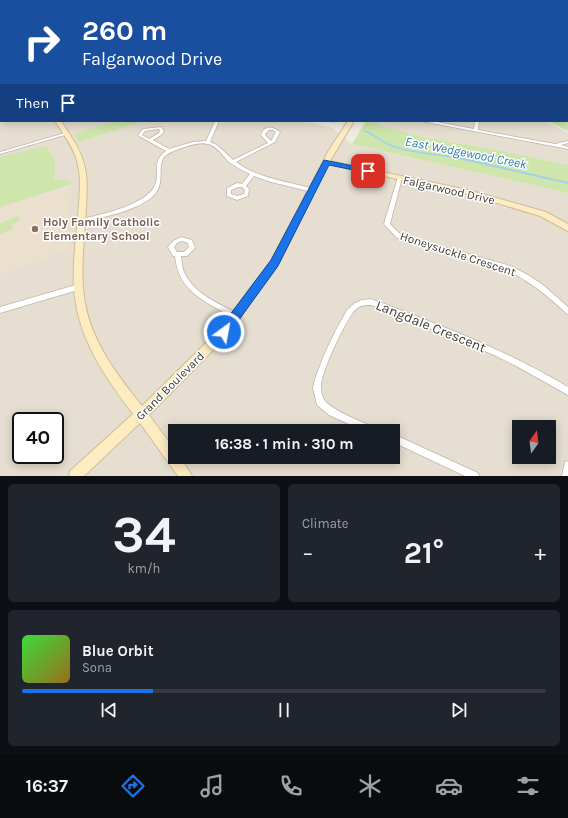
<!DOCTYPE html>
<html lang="en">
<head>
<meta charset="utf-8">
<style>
  :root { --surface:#171b24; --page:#20242c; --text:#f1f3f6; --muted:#9ea1a6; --line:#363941; --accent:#1a73e8 }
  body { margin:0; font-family:Karla,sans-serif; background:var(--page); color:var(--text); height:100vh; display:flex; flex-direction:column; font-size:15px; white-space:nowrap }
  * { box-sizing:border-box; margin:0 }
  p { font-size:13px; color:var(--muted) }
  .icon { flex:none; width:22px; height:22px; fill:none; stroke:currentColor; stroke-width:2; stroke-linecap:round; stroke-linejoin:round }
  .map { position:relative; height:476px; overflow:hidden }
  .side { display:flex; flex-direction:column; gap:8px; padding:8px; background:#0d0f14; flex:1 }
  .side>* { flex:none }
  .guide { position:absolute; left:0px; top:0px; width:568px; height:122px; box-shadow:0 2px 10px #0003; background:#1a4fa0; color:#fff; overflow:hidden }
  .needle { width:26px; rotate:14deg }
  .tools { position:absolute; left:512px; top:420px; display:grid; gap:8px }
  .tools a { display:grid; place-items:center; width:44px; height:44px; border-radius:0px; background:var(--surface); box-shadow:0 2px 10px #0003; font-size:20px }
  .speed { position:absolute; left:12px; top:412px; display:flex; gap:8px; font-size:20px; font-weight:700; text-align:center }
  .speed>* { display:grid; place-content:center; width:52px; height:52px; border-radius:50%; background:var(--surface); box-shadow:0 2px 10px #0003; line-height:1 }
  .speed .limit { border:2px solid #111; border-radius:6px; background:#fff; color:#111 }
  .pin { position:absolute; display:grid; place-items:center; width:34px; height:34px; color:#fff; margin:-17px; border-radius:8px; box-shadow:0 2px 6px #0006 }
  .me { position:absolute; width:44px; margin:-22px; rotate:32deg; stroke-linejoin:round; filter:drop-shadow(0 0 3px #0008) }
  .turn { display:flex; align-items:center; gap:14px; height:84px; padding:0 16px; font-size:18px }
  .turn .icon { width:52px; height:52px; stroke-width:2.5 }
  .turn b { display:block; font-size:28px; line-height:34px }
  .then { display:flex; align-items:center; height:38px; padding:0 16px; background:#0003; gap:8px; font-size:15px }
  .big { font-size:30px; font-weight:700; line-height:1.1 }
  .side .tile { flex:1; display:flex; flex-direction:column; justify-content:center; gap:6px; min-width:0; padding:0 14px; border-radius:6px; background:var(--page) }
  .side .dial { align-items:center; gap:0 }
  .dial b { font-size:52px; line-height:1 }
  .song { display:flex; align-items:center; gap:12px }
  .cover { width:48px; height:48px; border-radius:6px; background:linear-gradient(135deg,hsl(120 70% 55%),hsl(40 70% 35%)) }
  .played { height:4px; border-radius:2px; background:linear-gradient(90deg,var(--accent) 25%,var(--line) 25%) }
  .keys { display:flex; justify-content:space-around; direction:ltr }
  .heat { display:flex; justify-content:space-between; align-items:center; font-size:22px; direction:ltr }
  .side .tiles { flex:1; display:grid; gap:8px; grid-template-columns:1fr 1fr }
  .tile:last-child { grid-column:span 2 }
  .trip { position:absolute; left:168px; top:424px; width:232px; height:40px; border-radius:0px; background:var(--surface); box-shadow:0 2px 10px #0003; font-weight:700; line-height:40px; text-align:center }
  .tabs { display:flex; height:64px; justify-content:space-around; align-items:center; background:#090b0e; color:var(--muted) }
  .tabs .icon { width:28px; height:28px }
  .tabs .active { color:var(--accent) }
  .tabs b { font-size:18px; color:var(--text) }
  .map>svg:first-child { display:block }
  .residential { fill:#e5ded1; fill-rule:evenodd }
  .education { fill:#eae0cd }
  .green { fill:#cee5ac }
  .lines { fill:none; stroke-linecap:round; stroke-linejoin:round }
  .stream-far1 { stroke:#a0d1ed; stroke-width:1.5 }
  .stream { stroke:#a0d1ed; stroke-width:2 }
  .street-casing { stroke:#bfb6a9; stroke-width:1.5 }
  .secondary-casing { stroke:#d0bd94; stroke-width:2 }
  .street { fill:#fff; fill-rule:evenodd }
  .secondary { fill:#fdebc1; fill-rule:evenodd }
  .route { fill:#1a73e8; stroke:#114b97 }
  .education-dot { fill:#8d6e63; stroke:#fff; stroke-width:1.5 }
  .labels { text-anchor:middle; stroke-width:3; stroke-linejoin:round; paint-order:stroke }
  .street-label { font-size:12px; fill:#423c34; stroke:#fff }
  .education-label { font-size:12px; font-weight:bold; fill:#785e54; stroke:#fff; text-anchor:start }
  .water-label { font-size:13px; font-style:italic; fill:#317daa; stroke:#fff }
  .near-street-label { font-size:14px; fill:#423c34; stroke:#fff }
</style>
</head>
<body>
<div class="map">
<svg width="568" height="476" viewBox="0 0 568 476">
  <rect width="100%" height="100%" fill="#f1ece3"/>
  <path class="residential" d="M0 0H312L1 1 0 77Z
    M0 83 1 121H302L333 128 352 144 568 193V476H0ZM21 421H55V455H21ZM519 427H549V457H519ZM175 431H393V457H175Z
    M372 121H545L568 133V165L492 149 423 137 383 126Z"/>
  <path class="education" d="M71 184 69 250 0 275V207Z"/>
  <path class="green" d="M567 29H568V131L548 121H567Z
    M115 121H143L79 142 74 134Z
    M366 121H372L383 126 423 137 492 149 568 165V193L352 144Z
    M46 146 55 159 54 179 71 181V184L0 207V157Z
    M18 216 19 220 12 225 13 229 0 234V223Z"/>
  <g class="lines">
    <path class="stream-far1" d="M331 121 333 122
      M365 131C376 135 383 144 395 147 416 154 441 154 463 159"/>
    <path class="stream" d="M459 158 568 183"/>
    <defs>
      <path id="street" d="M46 0H48V1H46Z
        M0 3H1V5H0Z
        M215 121H219L210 142 217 145 233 160 268 143 261 135C264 125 273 126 280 132L275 142 236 162C259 179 287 181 314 189V191L312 192 271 182 254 176 246 186 249 189 248 196 237 200 227 196V188L237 183 242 184 250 174C243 171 236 167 229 162 223 156 217 146 208 144 200 142 190 145 182 148 176 150 170 152 165 156 155 167 168 184 151 198 133 212 104 216 82 223L80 222 79 221 80 220C100 214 151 205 156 182 159 168 152 162 166 151L139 136 138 135 143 129 161 127 164 131 161 135 153 140 169 149 193 142 206 141ZM159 129 160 131 159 133 149 139 142 135 145 131ZM269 130H273L276 132 271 141 265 135 266 133ZM238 187H242L245 190 244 194 237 196 231 194V190Z
        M424 121H432L474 129 475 121H479L478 130 555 144 568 141V143L561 145 568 147V149L426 122Z
        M65 133H67L68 134 0 154V152Z
        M398 177H402V178L390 224 401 235 511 266 528 275 543 285 568 307V314L566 313C548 296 529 281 507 270L397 238 384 224Z
        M181 237 192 240 195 248 187 256H181C182 263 182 269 185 274 195 294 219 304 237 313L238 315 237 317 235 318 233 317C205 302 178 291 175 256H173L168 247 173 241ZM182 241 188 243 189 247 184 252H177L174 247 177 243Z
        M79 284 81 285 82 287 81 289 0 313V307Z
        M371 299C438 324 506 350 568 387V395L518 367 494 355 444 334 371 305C366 305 360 305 356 309 346 319 321 372 321 386 321 390 322 395 323 398 328 409 364 423 376 428L377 431H364L329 415 317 405 313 388 315 379 324 355 336 330 347 310 355 303 362 300Z
        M393 434 478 473 479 476H465L393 442Z
        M568 461V476H562L565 462Z"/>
      <path id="secondary" d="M0 13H1V15H0Z
        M567 25H568V27H567Z
        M0 43H1V45H0Z
        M0 80H1V82H0Z
        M55 121H61C69 134 79 146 83 161 88 175 87 191 86 206 85 238 79 271 85 303 92 343 118 376 142 406L220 329 271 261 329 150 348 121H354L330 161 468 190 546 212 568 224V231L540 216 467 194 328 164 277 265 228 335 149 415 175 450V457H180L192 476H178L140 423 84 476H69L70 471 133 414C108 381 83 346 76 304 70 271 77 237 79 204 80 190 81 175 77 161 73 146 63 134 55 121Z"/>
    </defs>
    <use href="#street" class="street-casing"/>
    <use href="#secondary" class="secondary-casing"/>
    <use href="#street" class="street"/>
    <use href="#secondary" class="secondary"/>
  </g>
  <path class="route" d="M324 160 368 169 372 171 368 173 329 165 278 266 228 335 224 337 220 335 218 332 220 328 271 260Z"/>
  <circle class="education-dot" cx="35" cy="229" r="4"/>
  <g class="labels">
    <g class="street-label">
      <text transform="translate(449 190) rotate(13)" y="4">Falgarwood Drive</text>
      <text transform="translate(458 254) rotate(18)" y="4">Honeysuckle Crescent</text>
      <text transform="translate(170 386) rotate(-45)" y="4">Grand Boulevard</text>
    </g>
    <g class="education-label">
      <text x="43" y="226">Holy Family Catholic<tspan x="43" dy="14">Elementary School</tspan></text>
    </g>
    <g class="water-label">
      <text transform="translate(466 152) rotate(11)" y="5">East Wedgewood Creek</text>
    </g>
    <g class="near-street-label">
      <text transform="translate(431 326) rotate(22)" y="5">Langdale Crescent</text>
    </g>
  </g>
</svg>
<div class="tools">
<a><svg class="needle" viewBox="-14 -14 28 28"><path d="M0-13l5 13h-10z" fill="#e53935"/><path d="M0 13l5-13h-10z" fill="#9ea1a6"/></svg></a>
</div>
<div class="speed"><div class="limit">40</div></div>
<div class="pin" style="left:368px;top:171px;background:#d93025"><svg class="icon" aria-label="arrive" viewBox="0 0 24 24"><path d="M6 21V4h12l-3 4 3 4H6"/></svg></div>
<svg class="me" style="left:224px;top:332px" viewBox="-20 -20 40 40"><circle r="17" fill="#1a73e8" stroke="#fff" stroke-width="3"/><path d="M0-11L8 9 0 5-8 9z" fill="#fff"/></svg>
<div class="trip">16:38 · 1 min · 310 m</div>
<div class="guide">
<div class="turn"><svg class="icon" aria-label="right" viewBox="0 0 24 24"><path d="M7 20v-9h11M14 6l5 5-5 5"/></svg><div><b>260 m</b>Falgarwood Drive</div></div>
<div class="then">Then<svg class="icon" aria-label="arrive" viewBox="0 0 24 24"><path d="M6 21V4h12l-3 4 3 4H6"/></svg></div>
</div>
</div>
<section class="side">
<div class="tiles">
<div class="tile dial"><b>34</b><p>km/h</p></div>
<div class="tile"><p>Climate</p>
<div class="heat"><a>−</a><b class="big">21°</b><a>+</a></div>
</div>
<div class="tile">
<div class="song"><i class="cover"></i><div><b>Blue Orbit</b><p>Sona</p></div></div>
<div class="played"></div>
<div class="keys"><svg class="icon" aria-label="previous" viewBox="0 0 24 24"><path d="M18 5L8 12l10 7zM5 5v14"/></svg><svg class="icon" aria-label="pause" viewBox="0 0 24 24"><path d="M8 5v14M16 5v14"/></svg><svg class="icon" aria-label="next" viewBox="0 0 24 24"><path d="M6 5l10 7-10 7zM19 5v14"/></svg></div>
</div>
</div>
</section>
<nav class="tabs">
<b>16:37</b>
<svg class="icon active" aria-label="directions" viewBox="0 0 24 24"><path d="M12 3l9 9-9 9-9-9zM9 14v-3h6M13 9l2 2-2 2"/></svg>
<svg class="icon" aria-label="music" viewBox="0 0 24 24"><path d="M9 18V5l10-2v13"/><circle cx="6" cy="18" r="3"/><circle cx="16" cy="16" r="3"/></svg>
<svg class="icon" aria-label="phone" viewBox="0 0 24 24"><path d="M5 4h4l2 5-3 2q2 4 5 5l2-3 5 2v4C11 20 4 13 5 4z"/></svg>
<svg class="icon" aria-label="climate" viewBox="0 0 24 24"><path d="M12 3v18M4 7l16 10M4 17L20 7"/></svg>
<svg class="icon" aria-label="car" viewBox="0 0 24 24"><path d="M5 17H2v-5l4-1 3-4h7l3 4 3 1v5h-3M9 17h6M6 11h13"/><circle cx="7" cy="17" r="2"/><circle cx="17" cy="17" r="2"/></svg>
<svg class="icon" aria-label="filters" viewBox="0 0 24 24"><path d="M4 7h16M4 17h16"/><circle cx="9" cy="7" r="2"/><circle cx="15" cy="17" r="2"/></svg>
</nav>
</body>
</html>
